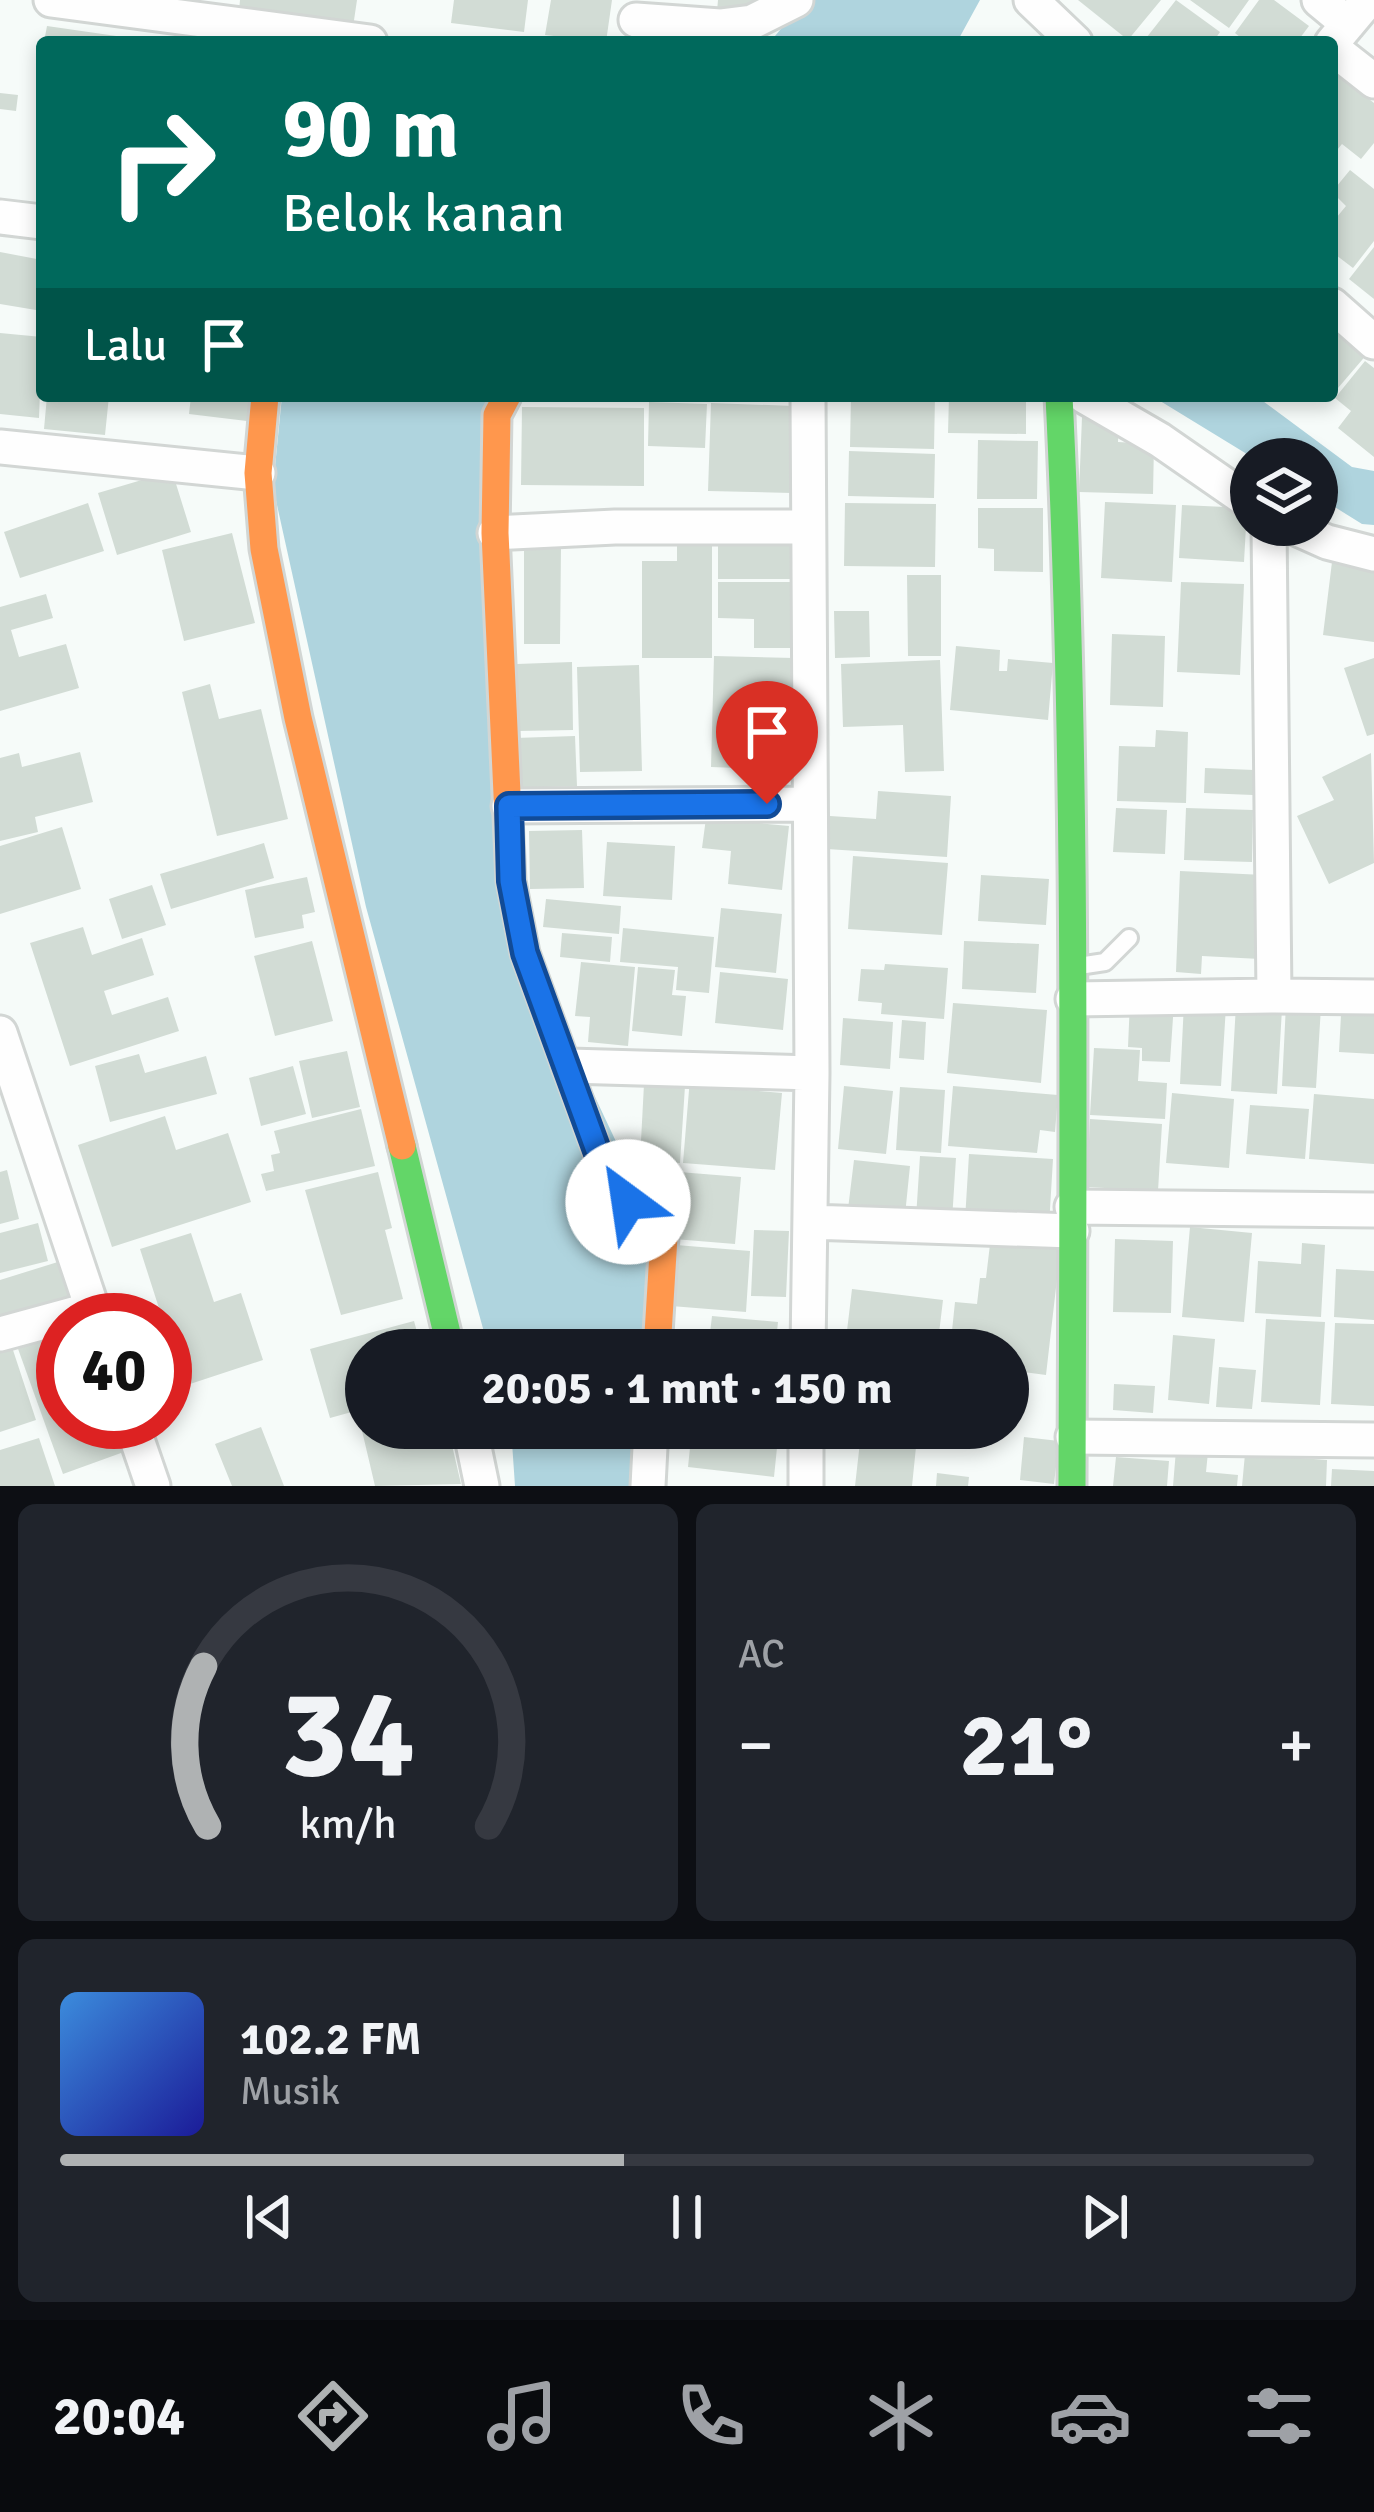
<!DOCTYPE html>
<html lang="id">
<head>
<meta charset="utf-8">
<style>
  :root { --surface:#171b24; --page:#20242c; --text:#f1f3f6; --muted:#9ea1a6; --line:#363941; --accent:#afb2b3 }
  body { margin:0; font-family:Signika,sans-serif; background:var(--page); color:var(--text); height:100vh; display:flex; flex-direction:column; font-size:45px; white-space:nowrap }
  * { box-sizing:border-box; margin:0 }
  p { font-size:39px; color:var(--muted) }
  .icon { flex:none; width:66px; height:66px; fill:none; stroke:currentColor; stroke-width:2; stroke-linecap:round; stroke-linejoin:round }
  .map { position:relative; height:1486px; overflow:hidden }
  .details { display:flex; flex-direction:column; gap:18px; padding:18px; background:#0d0f14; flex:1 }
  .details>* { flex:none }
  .guide { position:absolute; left:36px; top:36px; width:1302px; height:366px; border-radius:12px; box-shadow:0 6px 18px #0003; background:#00695c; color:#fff; overflow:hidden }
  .buttons { position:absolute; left:1230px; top:438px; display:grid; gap:24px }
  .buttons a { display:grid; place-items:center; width:108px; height:108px; border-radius:50%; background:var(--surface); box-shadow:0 6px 18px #0003; font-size:60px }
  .speed { position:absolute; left:36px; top:1293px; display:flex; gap:24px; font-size:60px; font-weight:700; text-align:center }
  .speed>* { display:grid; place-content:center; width:156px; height:156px; border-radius:50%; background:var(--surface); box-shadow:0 6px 18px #0003; line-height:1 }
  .speed .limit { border:18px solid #d22; background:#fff; color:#111 }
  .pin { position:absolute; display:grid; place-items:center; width:102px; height:102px; color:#fff; margin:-123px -51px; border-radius:50% 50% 50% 0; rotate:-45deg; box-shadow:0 0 12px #0007 }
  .pin .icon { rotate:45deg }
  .me { position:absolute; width:132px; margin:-66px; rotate:329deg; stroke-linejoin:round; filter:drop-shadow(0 0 9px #0008) }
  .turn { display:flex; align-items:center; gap:42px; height:252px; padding:0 48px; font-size:54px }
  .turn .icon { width:156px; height:156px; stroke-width:2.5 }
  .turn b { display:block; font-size:84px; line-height:102px }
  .then { display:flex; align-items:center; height:114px; padding:0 48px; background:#0003; gap:24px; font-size:45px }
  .big { font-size:90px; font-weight:700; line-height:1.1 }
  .details .tile { flex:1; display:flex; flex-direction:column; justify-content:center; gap:18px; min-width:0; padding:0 42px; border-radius:18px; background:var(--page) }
  .details .dial { align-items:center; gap:0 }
  .dial svg { height:312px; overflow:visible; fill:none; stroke:var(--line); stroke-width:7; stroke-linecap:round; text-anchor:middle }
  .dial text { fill:var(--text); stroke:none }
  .song { display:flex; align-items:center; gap:36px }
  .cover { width:144px; height:144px; border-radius:18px; background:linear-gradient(135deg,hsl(210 70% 55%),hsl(240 70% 35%)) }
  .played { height:12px; border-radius:6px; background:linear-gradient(90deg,var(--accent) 45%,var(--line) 45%) }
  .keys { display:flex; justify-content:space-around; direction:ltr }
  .heat { display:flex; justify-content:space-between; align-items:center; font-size:66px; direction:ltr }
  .details .tiles { flex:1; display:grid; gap:18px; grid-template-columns:1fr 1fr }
  .tile:last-child { grid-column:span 2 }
  .trip { position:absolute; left:345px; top:1329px; width:684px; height:120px; border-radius:60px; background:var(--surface); box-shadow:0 6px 18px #0003; font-weight:700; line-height:120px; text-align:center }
  .menu { display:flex; height:192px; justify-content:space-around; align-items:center; background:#090b0e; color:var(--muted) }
  .menu .icon { width:84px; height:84px }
  .menu .on { color:var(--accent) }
  .menu b { font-size:54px; color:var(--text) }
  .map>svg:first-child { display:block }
  .water { fill:#afd4de }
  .building { fill:#d2dcd5 }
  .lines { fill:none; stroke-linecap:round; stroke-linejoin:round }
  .lane-casing { stroke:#d2d6d4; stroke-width:22 }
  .street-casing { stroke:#d2d6d4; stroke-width:39 }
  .fast-casing { stroke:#d2d6d4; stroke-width:33 }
  .slow-casing { stroke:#d2d6d4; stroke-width:33 }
  .lane { stroke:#fefefe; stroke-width:16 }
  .street { stroke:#fefefe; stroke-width:33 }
  .fast { stroke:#63d668; stroke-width:27 }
  .slow { stroke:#ff974d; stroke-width:27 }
  .route-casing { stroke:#114b97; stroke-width:30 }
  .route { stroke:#1a73e8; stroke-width:21 }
</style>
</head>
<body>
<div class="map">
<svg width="1374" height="1486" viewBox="0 0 1374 1486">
  <rect width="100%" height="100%" fill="#f6fbf9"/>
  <path class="water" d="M805 0H980L957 42H770Z
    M282 396H492L503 902 662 1239 651 1350H489L366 907 273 487Z
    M1152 396H1256L1352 467 1374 471V525L1362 524 1317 496V459H1255Z
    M511 1428H644L639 1486H515Z"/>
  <path class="building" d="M240 0H357L353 27 239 11Z
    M454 0H528L524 32 451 23Z
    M551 0H612L606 42 545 35Z
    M718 0H754L752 16 717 11Z
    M1078 0H1161L1128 40Z
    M1176 0 1220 32 1213 42H1143Z
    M1190 0H1249L1229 28Z
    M1259 0H1274L1309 26 1297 42H1246L1235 33Z
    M47 26 137 39V42H44Z
    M1339 75 1374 103V143L1361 159 1342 144 1332 156V84Z
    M0 93 18 95 16 111 0 109Z
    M1350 170 1374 189V241L1353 268 1332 252V223L1346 206 1332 192Z
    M1374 247V299L1349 279Z
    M0 252 42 260V311L0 304Z
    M1332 324 1368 353 1332 395Z
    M0 333 42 337 39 418 0 414Z
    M1365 361 1374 368V457L1338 428 1351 411 1335 398Z
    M47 396H109L105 435 44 429Z
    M191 396H258L255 422 189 414Z
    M851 396H935L934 449 850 447Z
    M949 396H1026V434L948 433Z
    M649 402 707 404 705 448 648 446Z
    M711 403 794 406 792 493 708 491Z
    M522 407 644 408V486L521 485Z
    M1082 417 1119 418 1118 442 1154 444 1153 494 1079 492Z
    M978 440 1038 441 1037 499H977Z
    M849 451 935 454 934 498 848 496Z
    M172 471 191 532 117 555 98 493Z
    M1105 502 1176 505 1172 582 1101 578Z
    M88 503 104 551 20 578 4 532Z
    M845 503 936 504 935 567 844 566Z
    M1182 505 1247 508 1244 562 1179 558Z
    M978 508H1043V572L994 571V549L978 548Z
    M718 530H796V579H718Z
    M232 533 255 623 184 641 162 550Z
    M677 536 712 537V658H642V561H677Z
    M524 546H561L560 644H524Z
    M1332 562 1374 568V642L1323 635Z
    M907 575H941V656H908Z
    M718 582H796V648H754V619L718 618Z
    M1181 582 1244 584 1240 675 1177 672Z
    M46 594 53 618 11 630 19 657 66 644 79 688 0 711V607Z
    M834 611H869L870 657 835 658Z
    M1112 634 1165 636 1163 707 1110 705Z
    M956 646 1000 650 999 671H1007L1008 659 1053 663 1048 720 950 710Z
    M714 656 794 658 792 703 767 702 764 769 711 767Z
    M1374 658V734L1367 736 1344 668Z
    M940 660 944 771 905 772 903 725 843 727 841 664Z
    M572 662 573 730 518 731 517 664Z
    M639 665 642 771 580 772 577 667Z
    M210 684 219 719 261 709 288 819 217 836 182 692Z
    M1156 730 1188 732 1186 803 1117 801 1119 746 1155 747Z
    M575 736 577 786 516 788 515 738Z
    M80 752 93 802 35 817 38 832 0 841V758L19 753 22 767Z
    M1371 753 1374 863 1329 884 1297 816 1334 800 1322 777Z
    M1205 768 1254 770 1253 795 1204 793Z
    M878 791 951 796 947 857 827 849 830 816 876 819Z
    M1116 808 1167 810 1165 854 1113 852Z
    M1186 808 1253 810 1252 862 1184 860Z
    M706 818 789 826 782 890 728 884 731 851 702 848Z
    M62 827 81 889 0 914V846Z
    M582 830 584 888 530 889 529 831Z
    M607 842 675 846 672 900 603 896Z
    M264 843 274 878 171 909 160 874Z
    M853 856 948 863 942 935 848 929Z
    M1180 871 1264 875 1260 959 1202 956 1201 974 1176 972Z
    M981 875 1049 879 1046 925 978 921Z
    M307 877 315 912 302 915 304 928 255 938 245 890Z
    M152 885 166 925 122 939 109 899Z
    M546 899 621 906 619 934 543 927Z
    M721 908 782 914 776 973 715 967Z
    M83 927 92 955 142 938 154 975 104 991 112 1015 168 997 179 1031 70 1066 30 943Z
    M623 928 714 937 709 993 676 990 678 967 620 962Z
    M562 933 612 937 610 962 560 957Z
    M312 941 333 1021 275 1036 254 956Z
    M964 941 1039 944 1036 993 962 989Z
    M581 962 635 967 628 1046 588 1042 590 1017 575 1016Z
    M885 964 948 968 944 1019 881 1014 882 1003 858 1001 861 969 884 970Z
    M638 967 675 970 672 995 686 996 682 1036 632 1031Z
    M720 972 788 979 783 1030 715 1023Z
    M1130 1001 1174 1003 1170 1062 1142 1061V1048L1128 1047Z
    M953 1003 1047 1010 1041 1083 947 1073Z
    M1184 1003 1226 1006 1221 1086 1180 1084Z
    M1286 1004 1321 1007 1316 1088 1282 1086Z
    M1236 1005 1282 1009 1277 1094 1231 1091Z
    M1354 1005 1374 1006V1054L1339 1052 1341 1015H1353Z
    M843 1018 893 1022 890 1069 840 1065Z
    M902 1020 926 1022 924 1060 899 1058Z
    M1094 1048 1140 1050 1138 1081 1167 1083 1165 1119 1090 1115Z
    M347 1051 360 1107 312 1118 299 1061Z
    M139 1054 145 1073 206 1056 217 1094 110 1122 95 1066Z
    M293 1066 306 1114 261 1126 249 1078Z
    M690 1078 724 1080 723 1088 782 1093 775 1170 683 1163Z
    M644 1084 685 1086 680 1163 640 1160Z
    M844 1086 893 1091 886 1154 838 1149Z
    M953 1086 1058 1095 1055 1132 1040 1130 1037 1153 948 1146Z
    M900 1087 945 1090 941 1153 896 1150Z
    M1172 1093 1234 1099 1229 1168 1166 1163Z
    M1314 1094 1374 1099V1164L1309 1159Z
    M1250 1105 1309 1109 1305 1159 1246 1154Z
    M361 1109 375 1166 266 1191 261 1174 274 1171 271 1155 280 1153 274 1131Z
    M165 1116 176 1150 228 1133 251 1202 112 1247 78 1145Z
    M1090 1119 1162 1124 1158 1191 1087 1187Z
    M969 1154 1053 1159 1049 1226 965 1220Z
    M920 1156 956 1158 952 1220 916 1218Z
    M854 1160 910 1166 905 1215 848 1209Z
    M7 1170 19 1219 0 1224V1172Z
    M378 1172 392 1228 385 1230 403 1299 341 1315 305 1190Z
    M679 1172 741 1177 735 1244 674 1239Z
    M38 1223 48 1261 0 1273V1233Z
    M1190 1227 1252 1233 1244 1322 1182 1317Z
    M754 1230 789 1231 786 1297 751 1296Z
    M191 1233 214 1302 241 1293 263 1360 184 1386 140 1249Z
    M991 1236 1061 1244 1046 1375 1008 1370V1350H950L955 1302 977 1304 980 1278H986Z
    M1115 1239 1173 1241 1171 1313 1113 1312Z
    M1302 1243 1325 1245 1321 1317 1255 1313 1258 1261 1301 1264Z
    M676 1245 750 1251 746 1312 671 1306Z
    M61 1261 72 1299 0 1320V1280Z
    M1336 1269 1374 1271V1320L1334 1317Z
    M852 1289 943 1300 937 1350H884L885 1344 846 1339Z
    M712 1316 778 1322 775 1350H708Z
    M1266 1319 1325 1322 1320 1405 1261 1402Z
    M414 1321 422 1350H366V1408L330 1418 310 1349Z
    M1335 1323 1374 1324V1406L1331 1404Z
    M63 1331V1422H122L132 1449 63 1474 17 1346Z
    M1173 1335 1215 1339 1209 1404 1168 1400Z
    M11 1344 36 1420 0 1432V1348Z
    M1219 1367 1256 1370 1252 1409 1216 1407Z
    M1114 1384 1155 1386 1153 1413 1113 1410Z
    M366 1417V1428H448L461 1484 375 1486 359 1418Z
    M261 1427 284 1486H232L215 1444Z
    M692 1428H779L774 1477 688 1467Z
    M942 1428H982L981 1442 941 1439Z
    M1024 1437 1059 1441 1054 1484 1020 1480Z
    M39 1438 55 1486H0V1450Z
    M860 1442 916 1447 912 1486H855Z
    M1176 1450 1208 1452 1206 1472 1238 1475 1237 1486H1173Z
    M1245 1454 1327 1460 1326 1486H1242Z
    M1116 1457 1169 1461 1167 1486H1113Z
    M1332 1469 1374 1471V1486H1331Z
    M937 1473 969 1477 968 1486H936Z"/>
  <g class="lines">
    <defs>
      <path id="lane" d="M1072 967 1105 962 1129 938"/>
      <path id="street" d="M51 0 370 42
        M1031 0 1075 42
        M1319 0 1348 24
        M636 20 720 26 752 22 796 0
        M1332 43 1368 0
        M1332 48 1374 81
        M0 217 42 222
        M1332 305 1374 342
        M808 396 812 1073 808 1350
        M1084 396 1160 440 1251 503
        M0 447 258 473
        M1289 525 1327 542 1374 554
        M495 533 615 527H807
        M509 806 810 804
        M1274 996 1374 997
        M1073 999 1274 996 1269 525
        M0 1033 96 1320
        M569 1066 812 1073
        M1072 1207 1374 1210
        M810 1222 1072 1231
        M0 1334 92 1309
        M131 1422 153 1486
        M470 1428 482 1486
        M1073 1437 1374 1440
        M648 1486 651 1428
        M806 1486V1428"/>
      <path id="fast" d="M1059 396C1077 759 1073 1123 1072 1486
        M402 1146 451 1350"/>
      <path id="slow" d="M265 396 258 473 264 549 298 718 402 1146
        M507 396 497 415 495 533 511 881 525 953 602 1164 628 1201 664 1237 657 1350"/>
    </defs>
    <use href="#lane" class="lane-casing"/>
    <use href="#street" class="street-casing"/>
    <use href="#fast" class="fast-casing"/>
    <use href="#slow" class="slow-casing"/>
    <use href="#lane" class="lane"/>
    <use href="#street" class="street"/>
    <use href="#fast" class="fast"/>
    <use href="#slow" class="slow"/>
  </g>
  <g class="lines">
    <defs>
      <path id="route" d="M628 1202 602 1164 525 953 511 881 509 806 767 804"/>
    </defs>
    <use href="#route" class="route-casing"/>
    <use href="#route" class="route"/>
  </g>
</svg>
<div class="buttons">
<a><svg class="icon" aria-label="layers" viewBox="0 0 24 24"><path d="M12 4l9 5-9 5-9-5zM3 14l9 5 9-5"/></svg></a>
</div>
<div class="speed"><div class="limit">40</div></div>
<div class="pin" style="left:767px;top:804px;background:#d93025"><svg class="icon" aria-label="arrive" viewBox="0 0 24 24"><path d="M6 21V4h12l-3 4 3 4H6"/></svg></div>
<svg class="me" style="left:628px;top:1202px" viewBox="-20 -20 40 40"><circle r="19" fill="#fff"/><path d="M0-13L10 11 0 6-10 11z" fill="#1a73e8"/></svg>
<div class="trip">20:05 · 1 mnt · 150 m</div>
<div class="guide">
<div class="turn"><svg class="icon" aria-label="right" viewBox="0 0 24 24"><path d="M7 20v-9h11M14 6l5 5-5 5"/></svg><div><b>90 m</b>Belok kanan</div></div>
<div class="then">Lalu<svg class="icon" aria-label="arrive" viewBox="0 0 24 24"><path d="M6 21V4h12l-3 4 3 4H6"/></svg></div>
</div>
</div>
<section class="details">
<div class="tiles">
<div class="tile dial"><svg viewBox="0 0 100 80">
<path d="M14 69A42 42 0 1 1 86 69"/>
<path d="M14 69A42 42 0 0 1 13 28" stroke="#afb2b3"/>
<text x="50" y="56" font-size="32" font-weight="700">34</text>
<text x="50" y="72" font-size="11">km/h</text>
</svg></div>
<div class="tile"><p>AC</p>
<div class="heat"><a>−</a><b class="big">21°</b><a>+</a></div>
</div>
<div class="tile">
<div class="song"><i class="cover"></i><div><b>102.2 FM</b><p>Musik</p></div></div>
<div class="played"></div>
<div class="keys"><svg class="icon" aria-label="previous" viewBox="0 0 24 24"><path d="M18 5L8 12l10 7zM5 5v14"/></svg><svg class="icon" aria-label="pause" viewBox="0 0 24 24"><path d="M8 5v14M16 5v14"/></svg><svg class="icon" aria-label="next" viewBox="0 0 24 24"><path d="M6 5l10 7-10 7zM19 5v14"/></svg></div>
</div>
</div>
</section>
<nav class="menu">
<b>20:04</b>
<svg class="icon on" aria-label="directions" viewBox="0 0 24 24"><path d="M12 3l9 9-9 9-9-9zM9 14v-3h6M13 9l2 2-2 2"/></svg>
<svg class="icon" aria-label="music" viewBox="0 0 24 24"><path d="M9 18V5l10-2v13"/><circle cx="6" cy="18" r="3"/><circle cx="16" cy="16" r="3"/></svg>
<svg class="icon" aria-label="phone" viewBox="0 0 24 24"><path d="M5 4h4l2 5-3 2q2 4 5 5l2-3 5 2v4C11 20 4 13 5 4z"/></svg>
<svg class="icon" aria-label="climate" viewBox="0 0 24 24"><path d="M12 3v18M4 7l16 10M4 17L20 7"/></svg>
<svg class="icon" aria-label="car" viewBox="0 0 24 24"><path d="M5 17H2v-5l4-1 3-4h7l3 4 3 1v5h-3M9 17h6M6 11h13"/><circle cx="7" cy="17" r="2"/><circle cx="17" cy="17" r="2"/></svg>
<svg class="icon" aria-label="filters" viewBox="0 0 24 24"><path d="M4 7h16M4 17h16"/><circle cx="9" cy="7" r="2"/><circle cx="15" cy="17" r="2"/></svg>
</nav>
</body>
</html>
